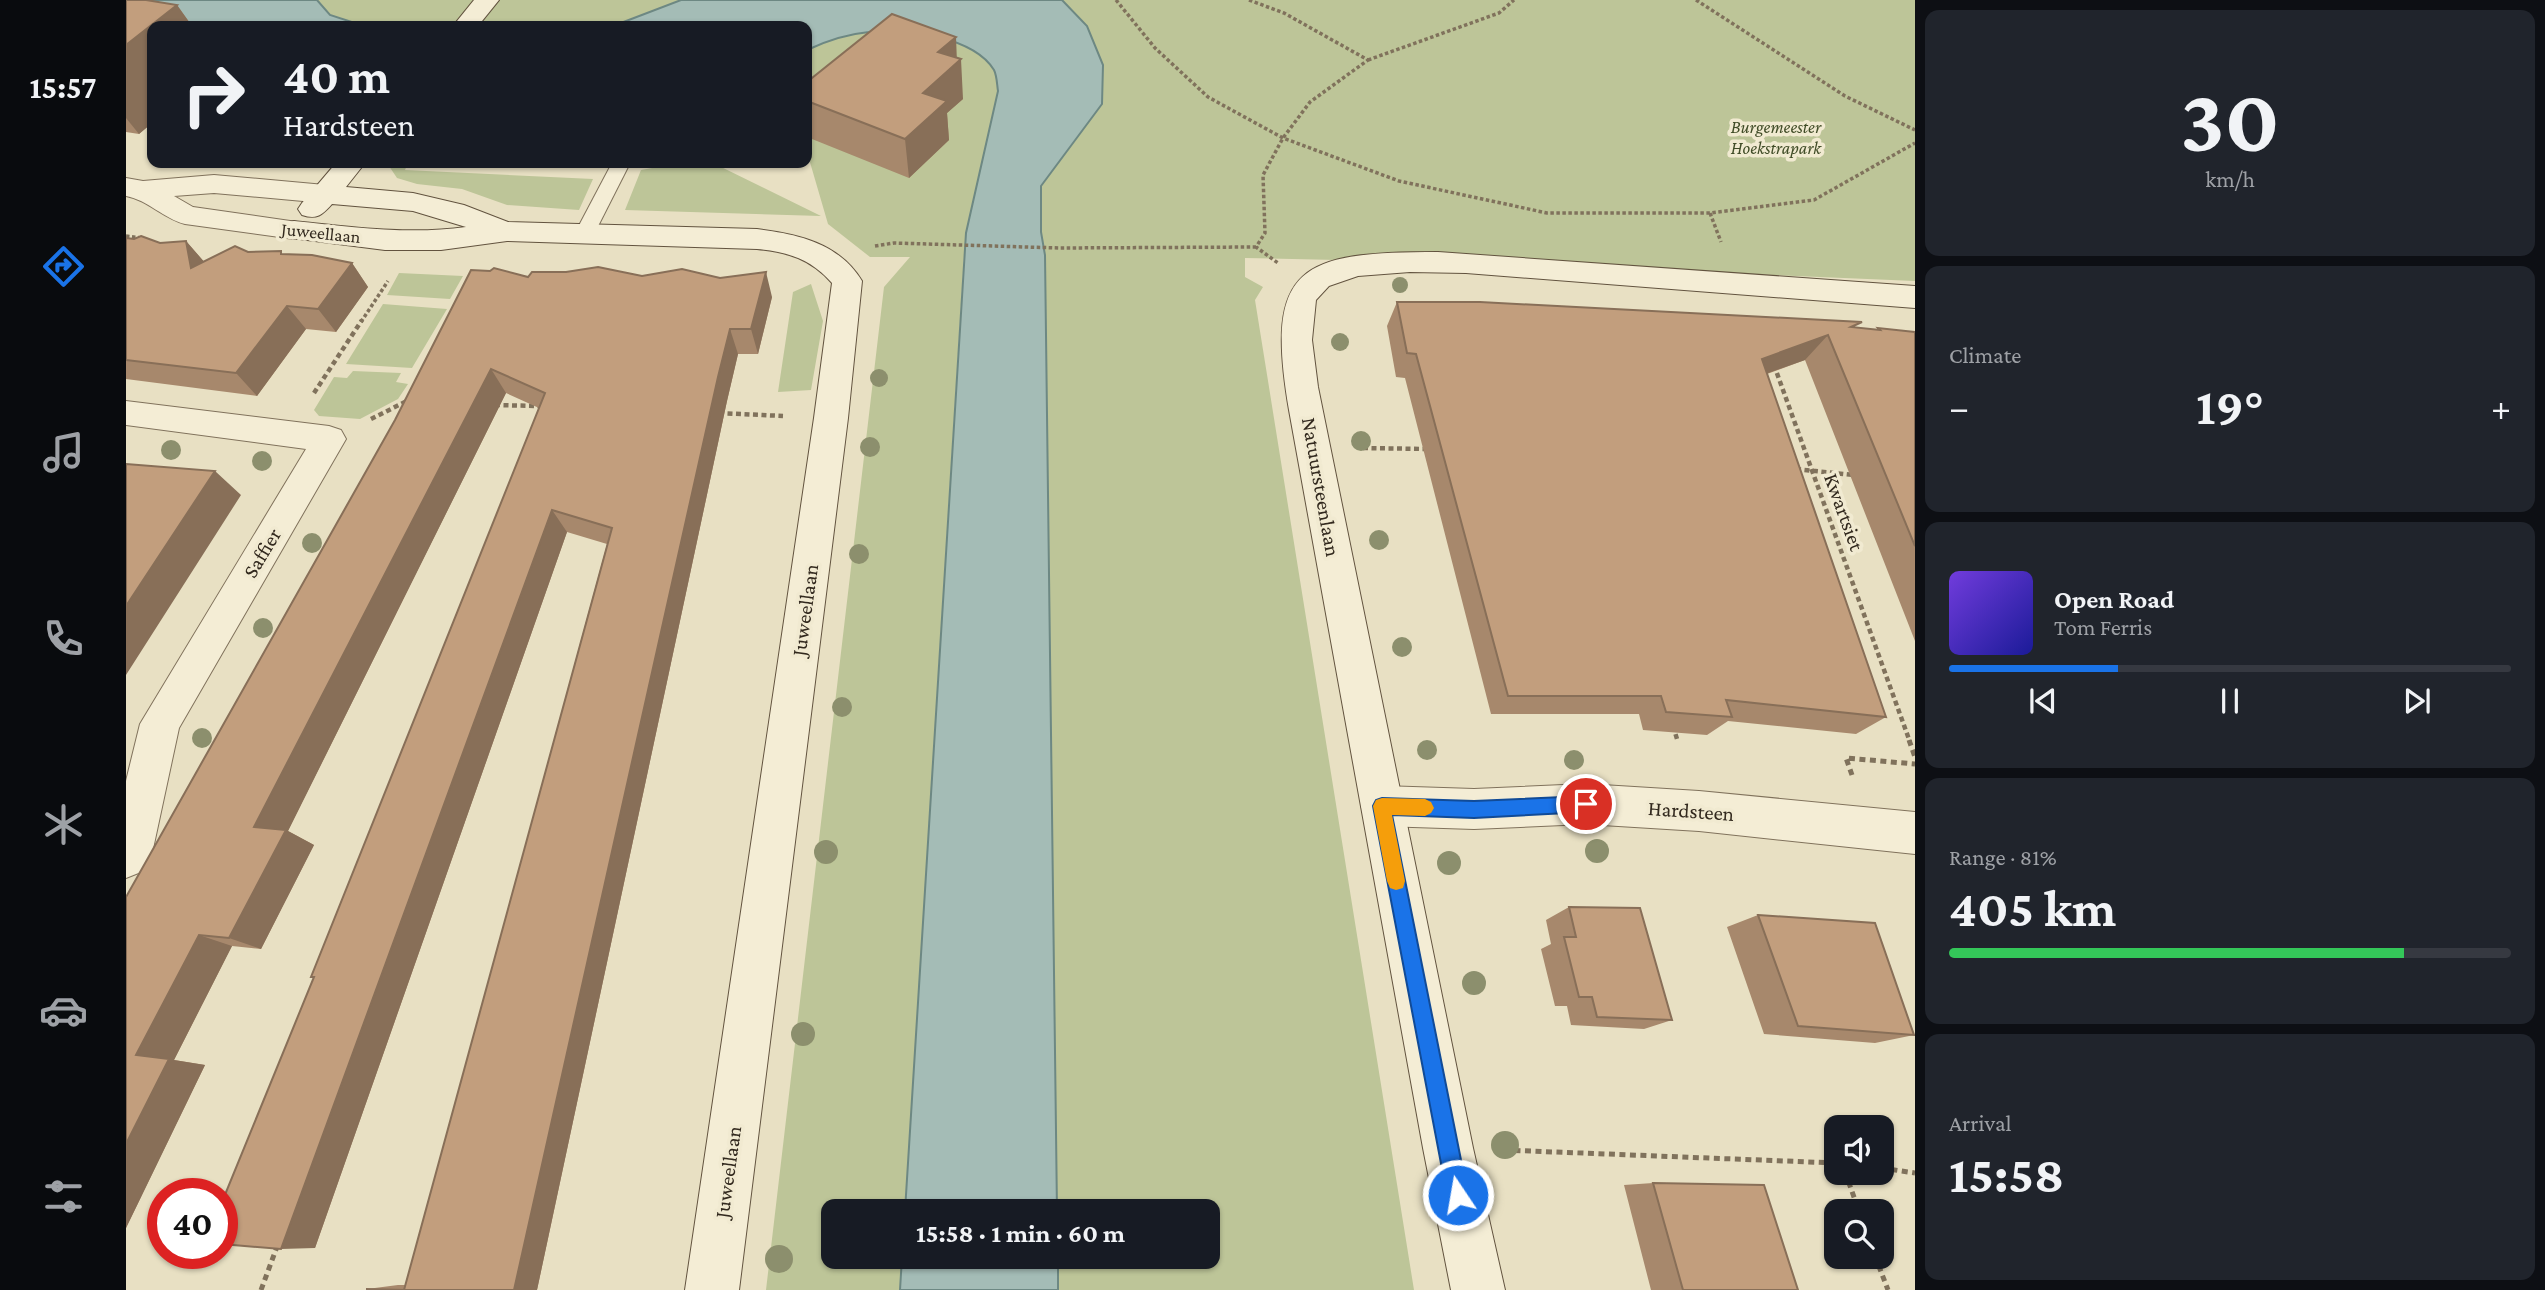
<!DOCTYPE html>
<html lang="en">
<head>
<meta charset="utf-8">
<style>
  :root { --surface:#171b24; --page:#20242c; --text:#f1f3f6; --muted:#9ea1a6; --line:#363941; --accent:#1a73e8 }
  body { margin:0; font-family:"Crimson Pro",serif; background:var(--page); color:var(--text); height:100vh; display:flex; flex-direction:column; font-size:26px; white-space:nowrap }
  * { box-sizing:border-box; margin:0 }
  p { font-size:23px; color:var(--muted) }
  .icon { flex:none; width:38px; height:38px; fill:none; stroke:currentColor; stroke-width:2; stroke-linecap:round; stroke-linejoin:round }
  .map { position:relative; flex:1; overflow:hidden }
  .details { display:flex; flex-direction:column; gap:10px; padding:10px; background:#0d0f14; width:630px }
  .details>* { flex:none }
  .banner { position:absolute; left:21px; top:21px; width:665px; height:147px; border-radius:14px; box-shadow:0 2px 5px #0004; background:#171b24; color:var(--text); overflow:hidden }
  .controls { position:absolute; left:1698px; top:1115px; display:grid; gap:14px }
  .controls a { display:grid; place-items:center; width:70px; height:70px; border-radius:14px; background:var(--surface); box-shadow:0 2px 5px #0004; font-size:35px }
  .speed { position:absolute; left:21px; top:1178px; display:flex; gap:14px; font-size:35px; font-weight:700; text-align:center }
  .speed>* { display:grid; place-content:center; width:91px; height:91px; border-radius:50%; background:var(--surface); box-shadow:0 2px 5px #0004; line-height:1 }
  .speed .limit { border:10px solid #d22; background:#fff; color:#111 }
  .pin { position:absolute; display:grid; place-items:center; width:60px; height:60px; color:#fff; margin:-30px; border:4px solid #fff; border-radius:50%; box-shadow:0 2px 7px #0007 }
  .me { position:absolute; width:77px; margin:-38px; rotate:348deg; stroke-linejoin:round; filter:drop-shadow(0 0 5px #0008) }
  .turn { display:flex; align-items:center; gap:24px; height:147px; padding:0 21px; font-size:32px }
  .turn .icon { width:91px; height:91px; stroke-width:2.5 }
  .turn b { display:block; font-size:49px; line-height:60px }
  .big { font-size:52px; font-weight:700; line-height:1.1 }
  .details .widget { flex:1; display:flex; flex-direction:column; justify-content:center; gap:10px; min-width:0; padding:0 24px; border-radius:14px; background:var(--page) }
  .details .dial { align-items:center; gap:0 }
  .dial b { font-size:91px; line-height:1 }
  .song { display:flex; align-items:center; gap:21px }
  .cover { width:84px; height:84px; border-radius:10px; background:linear-gradient(135deg,hsl(260 70% 55%),hsl(240 70% 35%)) }
  .played { height:7px; border-radius:4px; background:linear-gradient(90deg,var(--accent) 30%,var(--line) 30%) }
  .keys { display:flex; justify-content:space-around; direction:ltr }
  .heat { display:flex; justify-content:space-between; align-items:center; font-size:38px; direction:ltr }
  .charge { height:10px; border-radius:5px; background:linear-gradient(90deg,#34c759 81%,var(--line) 0) }
  .trip { position:absolute; left:695px; top:1199px; width:399px; height:70px; border-radius:14px; background:var(--surface); box-shadow:0 2px 5px #0004; font-weight:700; line-height:70px; text-align:center }
  main { display:flex; flex:1; min-height:0 }
  .tab-bar { display:flex; flex-direction:column; width:126px; justify-content:space-around; align-items:center; background:#090b0e; color:var(--muted) }
  .tab-bar .icon { width:49px; height:49px }
  .tab-bar .on { color:var(--accent) }
  .tab-bar b { font-size:32px; color:var(--text) }
  .map>svg:first-child { display:block }
  .green { fill:#bdc598 }
  .water { fill:#a4bcb6; stroke:#6d8883; stroke-width:2 }
  .lines { fill:none; stroke-linecap:round; stroke-linejoin:round }
  .lane-casing { stroke:#80725c; stroke-width:2 }
  .street-casing { stroke:#80725c; stroke-width:2 }
  .secondary-casing { stroke:#62533f; stroke-width:2 }
  .path-far2 { stroke:#80725c; stroke-width:3.5; stroke-dasharray:3.5 2.5; stroke-linecap:butt }
  .path-far1 { stroke:#80725c; stroke-width:4.5; stroke-dasharray:5 3.5; stroke-linecap:butt }
  .path { stroke:#80725c; stroke-width:5; stroke-dasharray:6 4.5; stroke-linecap:butt }
  .lane { fill:#f4edd5; fill-rule:evenodd }
  .street { fill:#f4edd5; fill-rule:evenodd }
  .secondary { fill:#f4edd5; fill-rule:evenodd }
  .tree { fill:#8c8f6d }
  .wall { fill:#a7886c }
  .shaded-wall { fill:#886f58 }
  .building { fill:#c29e7d; stroke:#886f58; stroke-width:2 }
  .route { fill:#1a73e8; stroke:#114b97; stroke-width:2 }
  .slow { fill:#f59e0b }
  .labels { text-anchor:middle; stroke-width:7; stroke-linejoin:round; paint-order:stroke }
  .far-park-label { font-size:18px; font-style:italic; fill:#404c27; stroke:#f1ead1 }
  .far-street-label { font-size:18px; fill:#32291e; stroke:#f1ead1 }
  .street-label { font-size:21px; fill:#32291e; stroke:#f1ead1 }
</style>
</head>
<body>
<main>
<nav class="tab-bar">
<b>15:57</b>
<svg class="icon on" aria-label="directions" viewBox="0 0 24 24"><path d="M12 3l9 9-9 9-9-9zM9 14v-3h6M13 9l2 2-2 2"/></svg>
<svg class="icon" aria-label="music" viewBox="0 0 24 24"><path d="M9 18V5l10-2v13"/><circle cx="6" cy="18" r="3"/><circle cx="16" cy="16" r="3"/></svg>
<svg class="icon" aria-label="phone" viewBox="0 0 24 24"><path d="M5 4h4l2 5-3 2q2 4 5 5l2-3 5 2v4C11 20 4 13 5 4z"/></svg>
<svg class="icon" aria-label="climate" viewBox="0 0 24 24"><path d="M12 3v18M4 7l16 10M4 17L20 7"/></svg>
<svg class="icon" aria-label="car" viewBox="0 0 24 24"><path d="M5 17H2v-5l4-1 3-4h7l3 4 3 1v5h-3M9 17h6M6 11h13"/><circle cx="7" cy="17" r="2"/><circle cx="17" cy="17" r="2"/></svg>
<svg class="icon" aria-label="filters" viewBox="0 0 24 24"><path d="M4 7h16M4 17h16"/><circle cx="9" cy="7" r="2"/><circle cx="15" cy="17" r="2"/></svg>
</nav>
<div class="map">
<svg width="1789" height="1290" viewBox="0 0 1789 1290">
  <rect width="100%" height="100%" fill="#e8e0c3"/>
  <path class="green" d="M0 0H1789V281L1392 264 1119 258V277L1137 287 1129 300 1288 1290H932V1257L1082 1256V1211H931L919 254 838 256 779 1211H707V1256L776 1257 774 1290H640L758 287 784 257H744L702 224 681 152V26H26Z
    M261 163H282L279 170 467 179 453 210 381 205 336 189 291 184 271 178Z
    M554 163H587L695 216 499 210 515 170Z
    M273 273 337 276 324 299 261 295Z
    M685 284 697 321 685 390 652 392 667 292Z
    M257 304 321 309 286 368 220 364Z
    M227 371 275 373 270 382 282 384 272 399 234 419 193 416 188 410 208 377 221 378Z"/>
  <path class="water" d="M0 0H191L204 15 238 26H30Z
    M555 0H936L961 26 977 65 976 104 915 186V232L919 255 931 1211H779L840 233 872 91C871 85 871 76 868 70 848 37 778 27 743 32 722 34 700 41 681 50V26H487Z
    M776 1257H932V1290H774Z"/>
  <g class="lines">
    <defs>
      <path id="lane" d="M486 163H504L465 240H451L448 235Z"/>
      <path id="street" d="M88 175 199 185 209 188 213 194 209 200 199 203 88 193 48 196 67 207 178 223 183 230 178 237 168 239 59 224C38 219 22 200 0 196V178L17 181Z
        M0 401 203 426 215 430 220 439 53 728 27 849 15 872 0 878V781L14 724 180 449 0 425Z
        M1460 784 1573 791 1789 812V854L1573 831 1460 824 1348 829 1256 826 1241 820 1235 806 1241 792 1256 786 1348 789Z"/>
      <path id="secondary" d="M348 0H373L352 26H327Z
        M210 163H239L220 187 287 193 338 205 382 222 631 229C672 234 713 243 736 281L722 418 613 1290H559L688 418 706 283C685 259 662 252 631 249L381 241 315 250H259L158 237 153 230 158 223 168 221C226 227 283 235 340 227L287 211 206 204C196 215 191 220 176 215L172 209 176 203Z
        M1312 252 1789 286V308L1340 273 1284 272 1232 276 1203 286 1190 300 1186 340 1192 387 1347 1148 1379 1290H1325L1297 1148 1163 410C1138 265 1175 252 1312 252Z"/>
    </defs>
    <use href="#lane" class="lane-casing"/>
    <use href="#street" class="street-casing"/>
    <use href="#secondary" class="secondary-casing"/>
    <path class="path-far2" d="M990 0 1029 48 1082 97 1157 138 1273 181 1421 213H1584L1688 200 1789 143
      M1123 0 1158 13 1242 60 1184 102 1157 138 1137 175 1139 233 1130 247 1152 263
      M1570 0 1719 96 1789 130
      M1242 60 1373 13 1388 0
      M1584 213 1595 242
      M0 236 16 238
      M749 246 768 243 933 248 1130 247
      M235 322 262 281"/>
    <path class="path-far1" d="M1648 365 1784 742
      M188 393 236 320
      M369 405 413 406
      M593 413 657 416
      M245 419 281 401
      M1237 448 1301 449
      M1670 469 1727 475
      M1547 726 1551 739"/>
    <path class="path" d="M1783 740 1789 757
      M1726 775 1720 758 1789 764
      M1378 1150 1710 1163
      M1755 1168 1789 1173
      M1719 1172 1733 1211
      M1749 1256 1762 1290
      M135 1290 152 1244"/>
    <use href="#lane" class="lane"/>
    <use href="#street" class="street"/>
    <use href="#secondary" class="secondary"/>
  </g>
  <g class="tree">
    <circle cx="1274" cy="285" r="8"/>
    <circle cx="1214" cy="342" r="9"/>
    <circle cx="753" cy="378" r="9"/>
    <circle cx="1235" cy="441" r="10"/>
    <circle cx="744" cy="447" r="10"/>
    <circle cx="45" cy="450" r="10"/>
    <circle cx="136" cy="461" r="10"/>
    <circle cx="1253" cy="540" r="10"/>
    <circle cx="186" cy="543" r="10"/>
    <circle cx="733" cy="554" r="10"/>
    <circle cx="137" cy="628" r="10"/>
    <circle cx="1276" cy="647" r="10"/>
    <circle cx="716" cy="707" r="10"/>
    <circle cx="76" cy="738" r="10"/>
    <circle cx="1301" cy="750" r="10"/>
    <circle cx="1448" cy="760" r="10"/>
    <circle cx="1471" cy="851" r="12"/>
    <circle cx="700" cy="852" r="12"/>
    <circle cx="1323" cy="863" r="12"/>
    <circle cx="1348" cy="983" r="12"/>
    <circle cx="677" cy="1034" r="12"/>
    <circle cx="1379" cy="1145" r="14"/>
    <circle cx="653" cy="1259" r="14"/>
  </g>
  <path class="wall" d="M0 0 51 5 66 26H26V123L13 134 0 132Z
    M681 82 837 99 821 113 823 140 783 178 681 137Z
    M0 238 34 243 60 241 78 262 122 252 157 254 226 263 242 287 210 332 180 329 131 396 0 379Z
    M516 276 646 297 632 354H612L601 401 411 1290H241V1289L272 1285H280L481 544 441 532 189 1248 188 978 185 977 413 408 380 393 162 831 188 845 135 949 106 946 48 1060 79 1065 0 1228V897L402 277Z
    M1271 302 1730 328 1750 330 1752 328 1789 332V641L1679 360 1641 374 1760 717 1730 734 1602 721 1581 735 1517 730 1513 714H1365L1279 378 1270 377 1261 326Z
    M1443 907 1546 1020 1518 1029 1445 1025 1441 1006H1429L1415 949 1425 944 1420 920Z
    M1632 915 1788 1035 1749 1043 1638 1034 1601 927Z
    M1527 1183 1672 1290H1525L1498 1185Z"/>
  <path class="shaded-wall" d="M51 5 66 26H26V123L13 134 0 118V45Z
    M830 37 831 63 835 59 837 99 821 113 823 140 783 178 779 139 797 93 812 52Z
    M60 241 81 265 65 268Z
    M226 263 242 287 210 332 192 309Z
    M640 272 646 297 632 354 625 329Z
    M161 306 180 329 131 396 110 373Z
    M604 329 612 354 601 401 411 1290H388L592 377Z
    M1702 335 1679 360 1614 383 1636 359Z
    M365 369 380 393 162 831 188 845 135 949 103 938 128 827Z
    M89 471 115 495 0 675V606Z
    M426 510 441 532 189 1248 155 1249Z
    M73 935 106 946 48 1060 79 1065 0 1228V1144L10 1055Z"/>
  <path class="building" d="M0 0H20L51 5 0 45Z
    M766 14 830 37 812 52 835 59 797 93 821 101 779 139 681 101V82Z
    M15 236 34 243 60 241 65 268 109 246 122 252 155 251V254L186 255 226 263 192 309 161 306 110 373 0 360V238L8 239Z
    M472 267 516 276 556 269 594 278 640 272 625 329H604L592 377 388 1290H241V1289L278 1290 486 528 426 510 155 1249 96 1244V1202L188 977H185L419 393 365 369 128 827 160 830 103 938 73 935 10 1055 43 1059 0 1144V897L269 420 345 270 364 271 368 268 402 277 406 272H440Z
    M1271 302H1354L1736 322 1725 327 1754 330 1752 328 1789 332V546L1702 335 1636 359 1760 717 1600 700 1606 717 1540 712 1535 696H1382L1290 354 1281 353Z
    M0 464 89 471 0 606Z
    M1443 907 1514 908 1546 1020 1471 1017 1466 997H1453L1438 937H1450Z
    M1632 915 1749 923 1788 1035 1672 1026Z
    M1527 1183 1638 1185 1672 1290H1557Z"/>
  <path class="route" d="M1460 796 1466 798 1468 804 1466 810 1460 812 1348 818 1266 815 1342 1195 1339 1203 1332 1206 1324 1203 1321 1195 1247 806 1250 800 1256 798 1348 801Z"/>
  <path class="slow" d="M1256 798 1299 799 1305 802 1308 808 1305 813 1299 816 1266 815 1279 881 1277 888 1270 890 1264 888 1261 881 1247 806 1250 800Z"/>
  <g class="labels">
    <g class="far-park-label">
      <text x="1650" y="133">Burgemeester<tspan x="1650" dy="21">Hoekstrapark</tspan></text>
    </g>
    <g class="far-street-label">
      <text transform="translate(195 233) rotate(6)" y="6">Juweellaan</text>
    </g>
    <g class="street-label">
      <text transform="translate(1195 487) rotate(80)" y="7">Natuursteenlaan</text>
      <text transform="translate(1718 512) rotate(70)" y="7">Kwartsiet</text>
      <text transform="translate(136 553) rotate(-59)" y="7">Saffier</text>
      <text transform="translate(679 610) rotate(-82)" y="7">Juweellaan</text>
      <text transform="translate(1565 811) rotate(4)" y="7">Hardsteen</text>
      <text transform="translate(602 1172) rotate(-82)" y="7">Juweellaan</text>
    </g>
  </g>
</svg>
<div class="controls">
<a><svg class="icon" aria-label="sound" viewBox="0 0 24 24"><path d="M4 9h4l5-4v14l-5-4H4zM17 9q2 3 0 6"/></svg></a>
<a><svg class="icon" aria-label="search" viewBox="0 0 24 24"><circle cx="10" cy="10" r="6"/><path d="M15 15l6 6"/></svg></a>
</div>
<div class="speed"><div class="limit">40</div></div>
<div class="pin" style="left:1460px;top:804px;background:#d93025"><svg class="icon" aria-label="arrive" viewBox="0 0 24 24"><path d="M6 21V4h12l-3 4 3 4H6"/></svg></div>
<svg class="me" style="left:1332px;top:1195px" viewBox="-20 -20 40 40"><circle r="17" fill="#1a73e8" stroke="#fff" stroke-width="3"/><path d="M0-11L8 9 0 5-8 9z" fill="#fff"/></svg>
<div class="trip">15:58 · 1 min · 60 m</div>
<div class="banner">
<div class="turn"><svg class="icon" aria-label="right" viewBox="0 0 24 24"><path d="M7 20v-9h11M14 6l5 5-5 5"/></svg><div><b>40 m</b>Hardsteen</div></div>
</div>
</div>
<section class="details">
<div class="widget dial"><b>30</b><p>km/h</p></div>
<div class="widget"><p>Climate</p>
<div class="heat"><a>−</a><b class="big">19°</b><a>+</a></div>
</div>
<div class="widget">
<div class="song"><i class="cover"></i><div><b>Open Road</b><p>Tom Ferris</p></div></div>
<div class="played"></div>
<div class="keys"><svg class="icon" aria-label="previous" viewBox="0 0 24 24"><path d="M18 5L8 12l10 7zM5 5v14"/></svg><svg class="icon" aria-label="pause" viewBox="0 0 24 24"><path d="M8 5v14M16 5v14"/></svg><svg class="icon" aria-label="next" viewBox="0 0 24 24"><path d="M6 5l10 7-10 7zM19 5v14"/></svg></div>
</div>
<div class="widget"><p>Range · 81%</p><b class="big">405 km</b><div class="charge"></div></div>
<div class="widget"><p>Arrival</p><b class="big">15:58</b></div>
</section>
</main>
</body>
</html>
